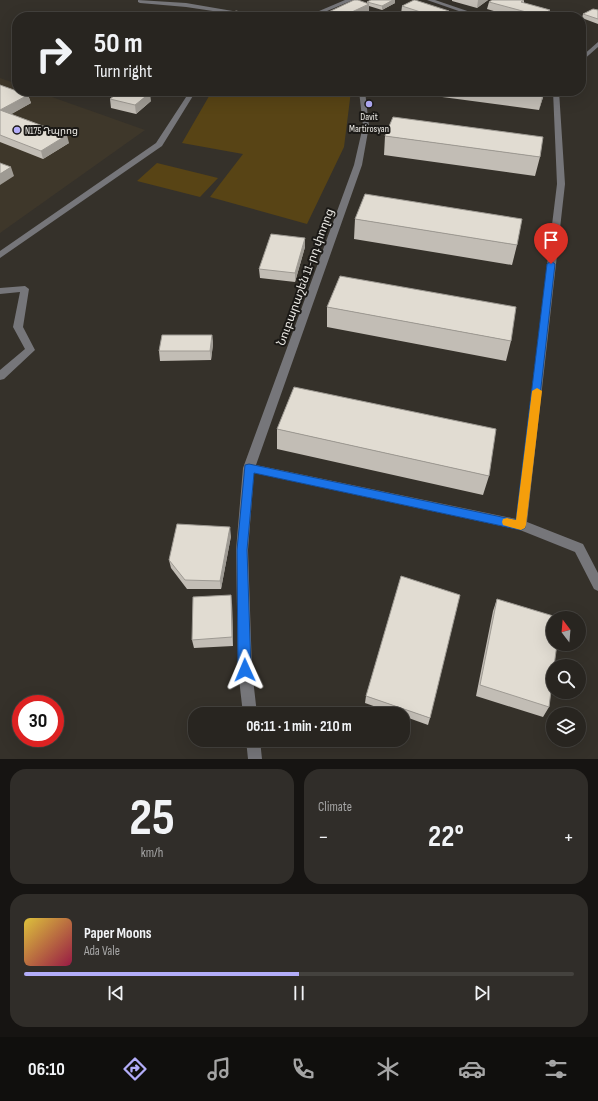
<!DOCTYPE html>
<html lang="en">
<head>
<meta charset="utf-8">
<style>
  :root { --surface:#282520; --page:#302d29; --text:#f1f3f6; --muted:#a5a5a5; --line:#44423e; --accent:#b3adf9 }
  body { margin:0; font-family:"Sofia Sans Condensed","Noto Sans Armenian",sans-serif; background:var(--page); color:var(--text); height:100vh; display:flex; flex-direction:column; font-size:15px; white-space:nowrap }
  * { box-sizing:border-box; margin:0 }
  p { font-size:13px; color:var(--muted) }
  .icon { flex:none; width:22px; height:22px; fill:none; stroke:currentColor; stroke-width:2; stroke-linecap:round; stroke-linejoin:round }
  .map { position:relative; height:759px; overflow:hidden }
  .panel { display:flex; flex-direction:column; gap:10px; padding:10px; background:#161412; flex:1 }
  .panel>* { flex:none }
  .hud { position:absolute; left:12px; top:12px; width:574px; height:84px; border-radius:16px; box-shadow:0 4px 16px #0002,0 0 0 1px var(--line); background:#282520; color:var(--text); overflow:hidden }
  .needle { width:26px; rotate:344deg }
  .fabs { position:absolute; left:546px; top:611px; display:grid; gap:8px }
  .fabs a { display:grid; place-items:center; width:40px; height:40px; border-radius:50%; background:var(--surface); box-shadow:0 4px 16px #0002,0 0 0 1px var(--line); font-size:20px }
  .speed { position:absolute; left:12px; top:695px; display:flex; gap:8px; font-size:20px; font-weight:700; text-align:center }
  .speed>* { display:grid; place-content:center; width:52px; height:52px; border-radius:50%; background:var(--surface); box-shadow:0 4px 16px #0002,0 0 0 1px var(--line); line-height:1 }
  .speed .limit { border:6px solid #d22; background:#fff; color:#111 }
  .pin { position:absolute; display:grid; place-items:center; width:34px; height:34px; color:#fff; margin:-41px -17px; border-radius:50% 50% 50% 0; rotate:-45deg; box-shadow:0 0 4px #0007 }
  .pin .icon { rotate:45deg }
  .me { position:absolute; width:44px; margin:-22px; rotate:359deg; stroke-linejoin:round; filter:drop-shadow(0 0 3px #0008) }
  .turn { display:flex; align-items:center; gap:14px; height:84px; padding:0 16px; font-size:18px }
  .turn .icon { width:52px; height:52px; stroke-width:2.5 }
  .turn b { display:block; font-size:28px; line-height:34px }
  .big { font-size:30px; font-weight:700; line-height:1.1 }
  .panel .widget { flex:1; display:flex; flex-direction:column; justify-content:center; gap:6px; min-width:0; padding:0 14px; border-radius:16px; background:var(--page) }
  .panel .dial { align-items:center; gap:0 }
  .dial b { font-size:52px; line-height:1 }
  .song { display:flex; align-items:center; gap:12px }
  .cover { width:48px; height:48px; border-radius:6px; background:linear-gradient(135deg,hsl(50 70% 55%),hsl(340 70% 35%)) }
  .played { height:4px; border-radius:2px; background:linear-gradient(90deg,var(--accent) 50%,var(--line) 50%) }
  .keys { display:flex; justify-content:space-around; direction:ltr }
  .heat { display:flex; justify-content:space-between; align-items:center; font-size:22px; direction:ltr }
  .panel .tiles { flex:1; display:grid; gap:10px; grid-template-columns:1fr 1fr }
  .widget:last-child { grid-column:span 2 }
  .trip { position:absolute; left:188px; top:707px; width:222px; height:40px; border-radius:16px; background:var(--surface); box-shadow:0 4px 16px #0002,0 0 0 1px var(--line); font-weight:700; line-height:40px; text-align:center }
  .tab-bar { display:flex; height:64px; justify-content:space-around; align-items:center; background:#100f0d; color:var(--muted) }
  .tab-bar .icon { width:28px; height:28px }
  .tab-bar .selected { color:var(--accent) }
  .tab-bar b { font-size:18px; color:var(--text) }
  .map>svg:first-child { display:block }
  .built { fill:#3e372a }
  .green { fill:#584415 }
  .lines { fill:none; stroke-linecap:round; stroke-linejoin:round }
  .minor { fill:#76767a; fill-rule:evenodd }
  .wall { fill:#c2bdb5 }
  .shaded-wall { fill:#9e9a93 }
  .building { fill:#e1dcd2; stroke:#9e9a93 }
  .route { fill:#1a73e8; stroke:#114b97 }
  .slow { fill:#f59e0b }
  .poi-dot { fill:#b3adf9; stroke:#1b1916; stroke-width:1.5 }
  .labels { text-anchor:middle; stroke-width:4; stroke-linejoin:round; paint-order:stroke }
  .far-poi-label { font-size:10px; fill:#eceae5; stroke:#1b1916 }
  .street-label { font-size:12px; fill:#eceae5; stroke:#1b1916 }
</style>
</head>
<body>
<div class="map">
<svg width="598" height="759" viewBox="0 0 598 759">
  <rect width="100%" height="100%" fill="#35312a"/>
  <path class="built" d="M0 78 17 84V91H35L145 130 0 233Z"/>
  <path class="green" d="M212 91H351L344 147 307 224 210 197 243 154 182 143Z
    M157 163 218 178 200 197 137 181Z"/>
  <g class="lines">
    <path class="minor" d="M138 0 186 3 267 17H253L186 7 140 3 138 2Z
      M345 0H353L313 17H305Z
      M427 0H435L485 17H476Z
      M598 42V47L581 62V57Z
      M190 91H196L162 146 0 258V251L156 143Z
      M359 91H365L369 126 362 165 256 465 516 519 557 184 553 91H559L565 184 527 522 583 544 598 573V591L594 589 575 552 520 530 254 473 248 550 252 670 257 714H243L238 670 236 550 243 468 354 165 363 126Z
      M25 286 29 289 23 327 35 350 4 379 0 380V370L25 349 13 327 20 292 0 294V288Z
      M246 740H260L262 759H248Z"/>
  </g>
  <path class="wall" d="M452 0H488L477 8 452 1Z
    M524 0V3L550 10 549 17H514L487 9 489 2Z
    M367 2 395 3 382 10 369 6V11L357 17H318L367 3Z
    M402 6 449 11 448 17H411L401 14Z
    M598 10V24L582 18 583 14Z
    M0 85 28 95 31 103 11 114 69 143 43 159 0 142Z
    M397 91H545L539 110Z
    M110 99 151 101 136 114 111 108Z
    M385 136 540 157 535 176 384 155Z
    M355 219 517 245 512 265 354 239Z
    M305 238V247L295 282 260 278 259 269Z
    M327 307 511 341 506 361 327 327Z
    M212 335 213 344 211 360 160 361 159 351Z
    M277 429 489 476 483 495 277 449Z
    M231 536 221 589H187L171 568 169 560Z
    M497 599 549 707 543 717 476 696 493 611Z
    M232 603 233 646 194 648 192 640Z
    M366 696 430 718 428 725 403 716V714H396L365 703Z"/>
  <path class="shaded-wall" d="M393 0H395V3L382 10V6Z
    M478 0H488L477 8Z
    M369 4V11L357 17H341Z
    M550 10 549 17H541V16Z
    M449 11 448 17H438Z
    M544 91H545L539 110 543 92Z
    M150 93 151 101 136 114 135 105Z
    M28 95 31 103 3 119 0 110Z
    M67 135 69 143 43 159 41 151Z
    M11 167 14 176 0 185V174Z
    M305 238V247L295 282V273Z
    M212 335 213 344 211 360 210 351Z
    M230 527 231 536 221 589 220 581Z
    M231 595 232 603 233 646 232 637Z"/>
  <path class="building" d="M354 0H358L369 4 341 17H318Z
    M371 0H393L382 6 367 2Z
    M414 0H415L449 11 438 17H436L402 6Z
    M492 0H524L521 2 550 10 541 16 489 2Z
    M593 9 598 10V19L583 14Z
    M236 11 261 17 227 16Z
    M461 14 470 17H456Z
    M0 85 28 95 0 110 67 135 41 151 0 135Z
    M120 91H141L150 93 135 105 110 99Z
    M534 91H544L543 92Z
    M393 117 543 137 540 157 385 136Z
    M0 163 11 167 0 174Z
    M365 194 522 219 517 245 355 219Z
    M271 234 305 238 295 273 259 269Z
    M340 276 516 307 511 341 327 307Z
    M162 335H212L210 351H159Z
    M294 387 496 429 489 476 277 429Z
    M177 524 230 527 220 581 185 580 169 560Z
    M401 576 460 595 430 718 366 696Z
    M231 595 232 637 192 640 193 597Z
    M497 599 560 618H553V644H557L554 666H553V675L549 707 480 685Z"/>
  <path class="route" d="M551 261 555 264 525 528 521 530 254 473 247 550 251 670 249 674 245 676 240 674 238 670 237 550 245 465 249 464 516 520 547 264Z"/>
  <path class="slow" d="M537 388 542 391 526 525 525 528 521 530 503 525 502 522 503 519 507 518 516 520 532 391Z"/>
  <g class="poi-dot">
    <circle cx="369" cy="104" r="4"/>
    <circle cx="17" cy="130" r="4"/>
  </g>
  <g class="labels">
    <g class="far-poi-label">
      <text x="369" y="120">Davit<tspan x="369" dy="12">Martirosyan</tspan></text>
      <text x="25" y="134" text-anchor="start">N175 Դպրոց</text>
    </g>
    <g class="street-label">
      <text transform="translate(305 277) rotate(-70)" y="4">Նուբարաշեն 11-րդ փողոց</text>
    </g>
  </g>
</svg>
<div class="fabs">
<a><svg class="needle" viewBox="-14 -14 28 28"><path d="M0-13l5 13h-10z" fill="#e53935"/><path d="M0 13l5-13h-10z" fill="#a5a5a5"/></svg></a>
<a><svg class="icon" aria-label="search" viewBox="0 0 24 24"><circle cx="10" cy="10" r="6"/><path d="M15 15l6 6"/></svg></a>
<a><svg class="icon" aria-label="layers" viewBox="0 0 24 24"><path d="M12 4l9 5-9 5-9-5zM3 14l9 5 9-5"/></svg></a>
</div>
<div class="speed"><div class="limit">30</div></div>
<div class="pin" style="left:551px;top:264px;background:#d93025"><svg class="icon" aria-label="arrive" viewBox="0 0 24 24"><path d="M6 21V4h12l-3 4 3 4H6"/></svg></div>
<svg class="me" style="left:245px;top:670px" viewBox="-20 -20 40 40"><path d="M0-17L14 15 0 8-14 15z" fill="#1a73e8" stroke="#fff" stroke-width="4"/></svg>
<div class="trip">06:11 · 1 min · 210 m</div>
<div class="hud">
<div class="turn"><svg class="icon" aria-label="right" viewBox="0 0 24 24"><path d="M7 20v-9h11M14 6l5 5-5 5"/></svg><div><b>50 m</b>Turn right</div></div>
</div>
</div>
<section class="panel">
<div class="tiles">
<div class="widget dial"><b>25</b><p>km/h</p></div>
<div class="widget"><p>Climate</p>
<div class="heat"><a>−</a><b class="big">22°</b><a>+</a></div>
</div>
<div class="widget">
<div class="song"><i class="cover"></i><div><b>Paper Moons</b><p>Ada Vale</p></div></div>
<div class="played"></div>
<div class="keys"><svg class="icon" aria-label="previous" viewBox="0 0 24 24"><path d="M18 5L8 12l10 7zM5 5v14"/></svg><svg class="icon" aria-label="pause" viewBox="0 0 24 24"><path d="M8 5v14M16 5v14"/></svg><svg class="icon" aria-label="next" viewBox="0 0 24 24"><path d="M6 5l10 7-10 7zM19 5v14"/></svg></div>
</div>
</div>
</section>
<nav class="tab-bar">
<b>06:10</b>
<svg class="icon selected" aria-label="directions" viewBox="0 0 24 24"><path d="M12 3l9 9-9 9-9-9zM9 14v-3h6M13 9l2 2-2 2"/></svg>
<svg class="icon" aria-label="music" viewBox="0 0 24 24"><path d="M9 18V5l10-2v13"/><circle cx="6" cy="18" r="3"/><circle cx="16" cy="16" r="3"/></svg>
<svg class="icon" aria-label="phone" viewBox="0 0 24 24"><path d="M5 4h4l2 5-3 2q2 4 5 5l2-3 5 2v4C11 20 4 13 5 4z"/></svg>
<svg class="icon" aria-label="climate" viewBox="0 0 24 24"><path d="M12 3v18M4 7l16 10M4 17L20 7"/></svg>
<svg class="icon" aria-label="car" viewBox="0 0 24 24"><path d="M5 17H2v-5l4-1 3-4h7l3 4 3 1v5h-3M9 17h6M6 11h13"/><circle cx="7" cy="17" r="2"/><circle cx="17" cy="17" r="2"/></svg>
<svg class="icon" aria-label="filters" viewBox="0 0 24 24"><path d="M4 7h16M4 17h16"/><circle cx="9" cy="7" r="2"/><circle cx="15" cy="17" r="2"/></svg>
</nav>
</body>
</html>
